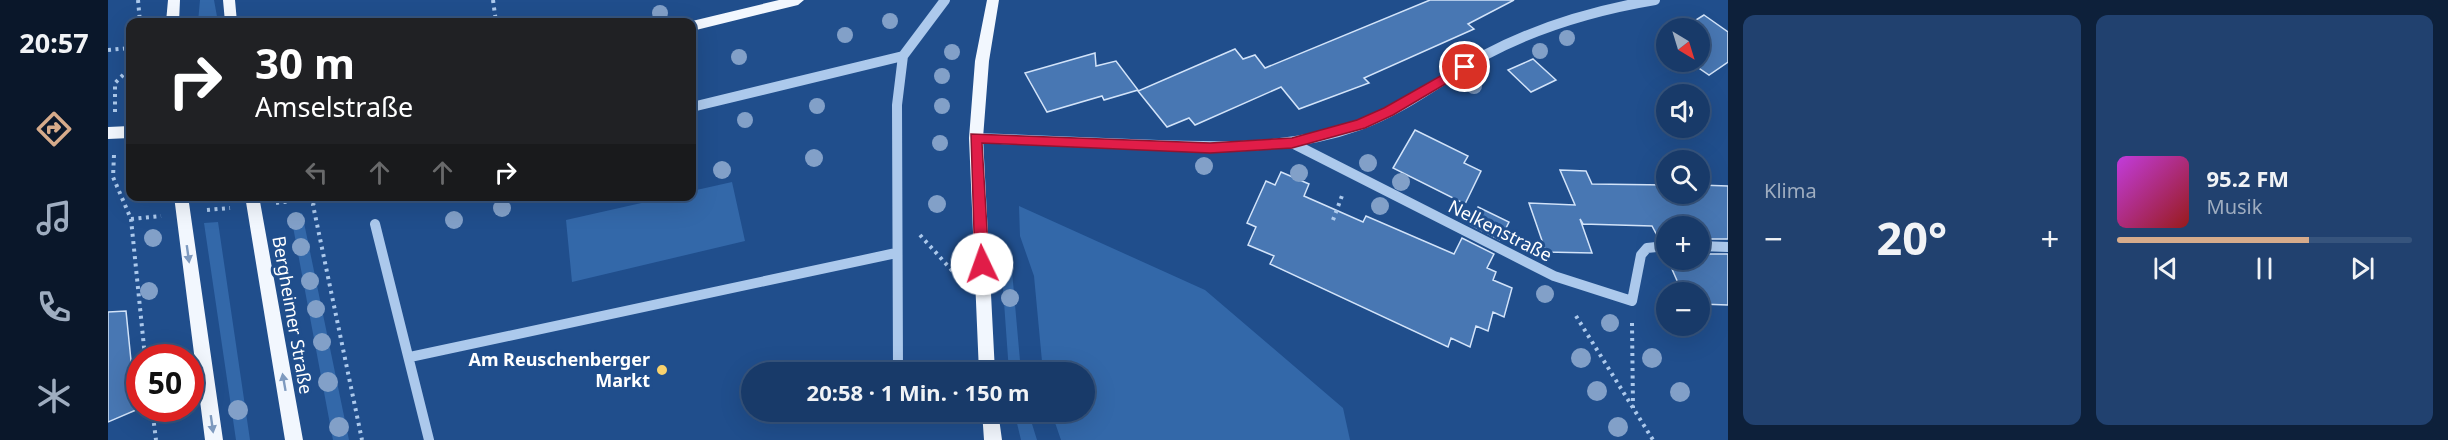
<!DOCTYPE html>
<html lang="de">
<head>
<meta charset="utf-8">
<style>
  :root { --surface:#183a69; --page:#21416f; --text:#f1f3f6; --muted:#9fadc0; --line:#36547d; --accent:#d6ab8b }
  body { margin:0; font-family:"Noto Sans",sans-serif; background:var(--page); color:var(--text); height:100vh; display:flex; flex-direction:column; font-size:22px; white-space:nowrap }
  * { box-sizing:border-box; margin:0 }
  p { font-size:20px; color:var(--muted) }
  .icon { flex:none; width:33px; height:33px; fill:none; stroke:currentColor; stroke-width:2; stroke-linecap:round; stroke-linejoin:round }
  .map { position:relative; flex:1; overflow:hidden }
  .panel { display:flex; flex-direction:column; gap:15px; padding:15px; background:#0d203a; width:720px }
  .panel>* { flex:none }
  .banner { position:absolute; left:18px; top:18px; width:570px; height:183px; border-radius:12px; box-shadow:0 6px 24px #0002,0 0 0 2px var(--line); background:#202124; color:#fff; overflow:hidden }
  .needle { width:39px; rotate:142deg }
  .buttons { position:absolute; left:1548px; top:18px; display:grid; gap:12px }
  .buttons a { display:grid; place-items:center; width:54px; height:54px; border-radius:50%; background:var(--surface); box-shadow:0 6px 24px #0002,0 0 0 2px var(--line); font-size:30px }
  .speed { position:absolute; left:18px; top:344px; display:flex; gap:12px; font-size:30px; font-weight:700; text-align:center }
  .speed>* { display:grid; place-content:center; width:78px; height:78px; border-radius:50%; background:var(--surface); box-shadow:0 6px 24px #0002,0 0 0 2px var(--line); line-height:1 }
  .speed .limit { border:9px solid #d22; background:#fff; color:#111 }
  .pin { position:absolute; display:grid; place-items:center; width:51px; height:51px; color:#fff; margin:-26px; border:3px solid #fff; border-radius:50%; box-shadow:0 2px 6px #0007 }
  .me { position:absolute; width:66px; margin:-33px; rotate:357deg; stroke-linejoin:round; filter:drop-shadow(0 0 4px #0008) }
  .turn { display:flex; align-items:center; gap:21px; height:126px; padding:0 30px; font-size:27px }
  .turn .icon { width:78px; height:78px; stroke-width:2.5 }
  .turn b { display:block; font-size:42px; line-height:51px }
  .lanes { display:flex; align-items:center; height:57px; padding:0 30px; background:#0003; justify-content:center; gap:30px; direction:ltr }
  .lanes .off { opacity:.35 }
  .big { font-size:45px; font-weight:700; line-height:1.1 }
  .panel .widget { flex:1; display:flex; flex-direction:column; justify-content:center; gap:9px; min-width:0; padding:0 21px; border-radius:12px; background:var(--page) }
  .song { display:flex; align-items:center; gap:18px }
  .cover { width:72px; height:72px; border-radius:9px; background:linear-gradient(135deg,hsl(290 70% 55%),hsl(0 70% 35%)) }
  .played { height:6px; border-radius:3px; background:linear-gradient(90deg,var(--accent) 65%,var(--line) 65%) }
  .keys { display:flex; justify-content:space-around; direction:ltr }
  .heat { display:flex; justify-content:space-between; align-items:center; font-size:33px; direction:ltr }
  .panel .tiles { flex:1; display:grid; gap:15px; grid-template-columns:repeat(2,1fr) }
  .trip { position:absolute; left:633px; top:362px; width:354px; height:60px; border-radius:30px; background:var(--surface); box-shadow:0 6px 24px #0002,0 0 0 2px var(--line); font-weight:700; line-height:60px; text-align:center }
  main { display:flex; flex:1; min-height:0 }
  .menu { display:flex; flex-direction:column; width:108px; justify-content:space-around; align-items:center; background:#0a172a; color:var(--muted) }
  .menu .icon { width:42px; height:42px }
  .menu .on { color:var(--accent) }
  .menu b { font-size:27px; color:var(--text) }
  .map>svg:first-child { display:block }
  .green { fill:#3368a9 }
  .building { fill:#4877b3; stroke:#d2e3f9; stroke-width:1.5 }
  .lines { fill:none; stroke-linecap:round; stroke-linejoin:round }
  .path { stroke:#acc9ec; stroke-width:4; stroke-dasharray:3 4.5; stroke-linecap:butt }
  .minor { stroke:#acc9ec; stroke-width:10 }
  .major { fill:#f2f7fe; fill-rule:evenodd }
  .tree { fill:#82a0c8 }
  .oneway { fill:#7e9abf }
  .route { fill:#e11d48; stroke:#92132f; stroke-width:1.5 }
  .poi-dot { fill:#f9d26d; stroke:#204e8c; stroke-width:2 }
  .labels { text-anchor:middle; stroke-width:6; stroke-linejoin:round; paint-order:stroke }
  .street-label { font-size:18px; fill:#fff; stroke:#204e8c }
  .poi-label { font-size:18px; font-weight:bold; fill:#fff; stroke:#204e8c; text-anchor:end }
</style>
</head>
<body>
<main>
<nav class="menu">
<b>20:57</b>
<svg class="icon on" aria-label="directions" viewBox="0 0 24 24"><path d="M12 3l9 9-9 9-9-9zM9 14v-3h6M13 9l2 2-2 2"/></svg>
<svg class="icon" aria-label="music" viewBox="0 0 24 24"><path d="M9 18V5l10-2v13"/><circle cx="6" cy="18" r="3"/><circle cx="16" cy="16" r="3"/></svg>
<svg class="icon" aria-label="phone" viewBox="0 0 24 24"><path d="M5 4h4l2 5-3 2q2 4 5 5l2-3 5 2v4C11 20 4 13 5 4z"/></svg>
<svg class="icon" aria-label="climate" viewBox="0 0 24 24"><path d="M12 3v18M4 7l16 10M4 17L20 7"/></svg>
</nav>
<div class="map">
<svg width="1620" height="440" viewBox="0 0 1620 440">
  <rect width="100%" height="100%" fill="#204e8c"/>
  <path class="green" d="M92 0H106L110 22H90Z
    M624 182 637 241 464 282 458 220 560 197 584 196V191Z
    M911 206 1097 290 1235 408 1242 440H953L943 411H976V372H935L926 276 912 236Z
    M194 213 241 440H225L183 216Z
    M110 222 142 440H128L96 223Z
    M893 260H900L904 271 913 372H901Z
    M906 411H920L929 440H913Z"/>
  <path class="building" d="M1322 0H1406L1360 24 1366 29 1256 78 1261 83 1191 109 1173 87 1087 125 1081 118 1059 127 1030 91 1127 49 1135 59 1147 55 1157 68Z
    M1596 15 1620 32V62L1601 75 1582 62H1592V28H1575Z
    M987 53 988 66 1008 61 1030 90 996 100 994 96 939 112 917 73Z
    M1425 59 1448 80 1423 92 1400 70Z
    M1307 130 1360 156 1356 163 1373 171 1357 204 1285 168Z
    M1452 170 1478 171 1484 184 1558 185V194H1592V185L1620 186V239H1592V226H1558V239H1551L1544 226 1475 224 1472 219 1484 253 1438 252 1421 203 1467 205Z
    M1173 172 1201 184 1196 196 1255 222 1258 216 1346 254 1354 238 1386 254 1379 268 1388 272 1385 280 1404 288 1396 317 1385 312 1380 331 1368 326 1362 347 1343 338 1340 347 1162 264 1166 256 1140 245 1148 227 1139 223 1158 181 1167 185Z
    M1370 207 1401 222 1392 240 1361 224Z
    M1592 254H1620V305L1592 304V292H1574L1560 260H1592Z
    M18 311 28 410 0 422V312Z"/>
  <g class="lines">
    <path class="path" d="M30 0 32 22
      M385 0 388 22
      M0 50 22 48
      M7 112V83L22 68
      M6 155 5 177 23 219 37 357
      M209 196 205 205 254 440
      M168 203 208 198
      M99 210 122 208
      M23 219 53 216
      M1225 220 1235 193
      M812 235 849 276
      M1468 316 1545 440
      M1524 323 1525 408
      M44 408 48 440
      M768 417 789 411"/>
    <path class="minor" d="M584 107 795 56
      M868 138C920 140 971 142 1023 144 1100 147 1178 152 1252 125 1297 109 1334 78 1375 56 1429 27 1487 10 1547 0
      M1184 143 1446 276 1524 301 1533 255 1539 248 1558 246
      M267 224 321 440
      M1592 246 1620 247
      M302 357 788 253
      M790 370 789 105 795 56 837 0"/>
    <path class="major" d="M60 0H72L71 22H58Z
      M115 0H127L129 22H117Z
      M671 0H696L690 5 584 31V22H580Z
      M879 0H891L881 61 875 138 887 372H871L861 138 867 61Z
      M22 126V138L0 139V127Z
      M66 196H80L115 440H97Z
      M137 196H151L195 440H177Z
      M874 411H890L894 440H876Z"/>
  </g>
  <g class="tree">
    <circle cx="552" cy="13" r="8"/>
    <circle cx="782" cy="21" r="8"/>
    <circle cx="737" cy="35" r="8"/>
    <circle cx="1459" cy="38" r="8"/>
    <circle cx="1432" cy="51" r="8"/>
    <circle cx="844" cy="52" r="8"/>
    <circle cx="631" cy="57" r="8"/>
    <circle cx="834" cy="76" r="8"/>
    <circle cx="1366" cy="86" r="8"/>
    <circle cx="709" cy="106" r="8"/>
    <circle cx="834" cy="106" r="8"/>
    <circle cx="637" cy="120" r="8"/>
    <circle cx="832" cy="143" r="8"/>
    <circle cx="706" cy="158" r="9"/>
    <circle cx="1260" cy="163" r="9"/>
    <circle cx="1096" cy="166" r="9"/>
    <circle cx="614" cy="170" r="9"/>
    <circle cx="1191" cy="173" r="9"/>
    <circle cx="1293" cy="182" r="9"/>
    <circle cx="829" cy="204" r="9"/>
    <circle cx="1272" cy="206" r="9"/>
    <circle cx="394" cy="208" r="9"/>
    <circle cx="346" cy="220" r="9"/>
    <circle cx="188" cy="221" r="9"/>
    <circle cx="45" cy="238" r="9"/>
    <circle cx="193" cy="247" r="9"/>
    <circle cx="202" cy="281" r="9"/>
    <circle cx="41" cy="291" r="9"/>
    <circle cx="1437" cy="294" r="9"/>
    <circle cx="902" cy="298" r="9"/>
    <circle cx="208" cy="309" r="9"/>
    <circle cx="1502" cy="323" r="9"/>
    <circle cx="214" cy="342" r="9"/>
    <circle cx="1473" cy="358" r="10"/>
    <circle cx="1544" cy="358" r="10"/>
    <circle cx="220" cy="382" r="10"/>
    <circle cx="1489" cy="391" r="10"/>
    <circle cx="1572" cy="392" r="10"/>
    <circle cx="130" cy="410" r="10"/>
    <circle cx="231" cy="427" r="10"/>
    <circle cx="1510" cy="427" r="10"/>
  </g>
  <defs><path id="oneway-solid" d="M-6-.8H1V-3.2L6.5 0L1 3.2V.8H-6Z" transform="scale(1.5)"/></defs>
  <g class="oneway">
    <use href="#oneway-solid" transform="translate(80 254) rotate(82)"/>
    <use href="#oneway-solid" transform="translate(176 382) rotate(-100)"/>
    <use href="#oneway-solid" transform="translate(104 424) rotate(82)"/>
  </g>
  <path class="route" d="M1357 62 1361 64V70L1285 115 1257 128 1184 148 1102 153 874 143 881 264 874 270 867 264 863 134 1102 143 1184 138 1249 120 1276 108Z"/>
  <circle class="poi-dot" cx="554" cy="370" r="6"/>
  <g class="labels">
    <g class="street-label">
      <text transform="translate(1392 231) rotate(27)" y="6">Nelkenstraße</text>
      <text transform="translate(184 315) rotate(80)" y="6">Bergheimer Straße</text>
    </g>
    <g class="poi-label">
      <text x="542" y="366">Am Reuschenberger<tspan x="542" dy="21">Markt</tspan></text>
    </g>
  </g>
</svg>
<div class="buttons">
<a><svg class="needle" viewBox="-14 -14 28 28"><path d="M0-13l5 13h-10z" fill="#e53935"/><path d="M0 13l5-13h-10z" fill="#9fadc0"/></svg></a>
<a><svg class="icon" aria-label="sound" viewBox="0 0 24 24"><path d="M4 9h4l5-4v14l-5-4H4zM17 9q2 3 0 6"/></svg></a>
<a><svg class="icon" aria-label="search" viewBox="0 0 24 24"><circle cx="10" cy="10" r="6"/><path d="M15 15l6 6"/></svg></a>
<a>+</a>
<a>−</a>
</div>
<div class="speed"><div class="limit">50</div></div>
<div class="pin" style="left:1357px;top:67px;background:#d93025"><svg class="icon" aria-label="arrive" viewBox="0 0 24 24"><path d="M6 21V4h12l-3 4 3 4H6"/></svg></div>
<svg class="me" style="left:874px;top:264px" viewBox="-20 -20 40 40"><circle r="19" fill="#fff"/><path d="M0-13L10 11 0 6-10 11z" fill="#e11d48"/></svg>
<div class="trip">20:58 · 1 Min. · 150 m</div>
<div class="banner">
<div class="turn"><svg class="icon" aria-label="right" viewBox="0 0 24 24"><path d="M7 20v-9h11M14 6l5 5-5 5"/></svg><div><b>30 m</b>Amselstraße</div></div>
<div class="lanes"><svg class="icon off" aria-label="left" viewBox="0 0 24 24"><path d="M17 20v-9H6M10 6l-5 5 5 5"/></svg><svg class="icon off" aria-label="ahead" viewBox="0 0 24 24"><path d="M12 20V5M6 11l6-6 6 6"/></svg><svg class="icon off" aria-label="ahead" viewBox="0 0 24 24"><path d="M12 20V5M6 11l6-6 6 6"/></svg><svg class="icon" aria-label="right" viewBox="0 0 24 24"><path d="M7 20v-9h11M14 6l5 5-5 5"/></svg></div>
</div>
</div>
<section class="panel">
<div class="tiles">
<div class="widget"><p>Klima</p>
<div class="heat"><a>−</a><b class="big">20°</b><a>+</a></div>
</div>
<div class="widget">
<div class="song"><i class="cover"></i><div><b>95.2 FM</b><p>Musik</p></div></div>
<div class="played"></div>
<div class="keys"><svg class="icon" aria-label="previous" viewBox="0 0 24 24"><path d="M18 5L8 12l10 7zM5 5v14"/></svg><svg class="icon" aria-label="pause" viewBox="0 0 24 24"><path d="M8 5v14M16 5v14"/></svg><svg class="icon" aria-label="next" viewBox="0 0 24 24"><path d="M6 5l10 7-10 7zM19 5v14"/></svg></div>
</div>
</div>
</section>
</main>
</body>
</html>
